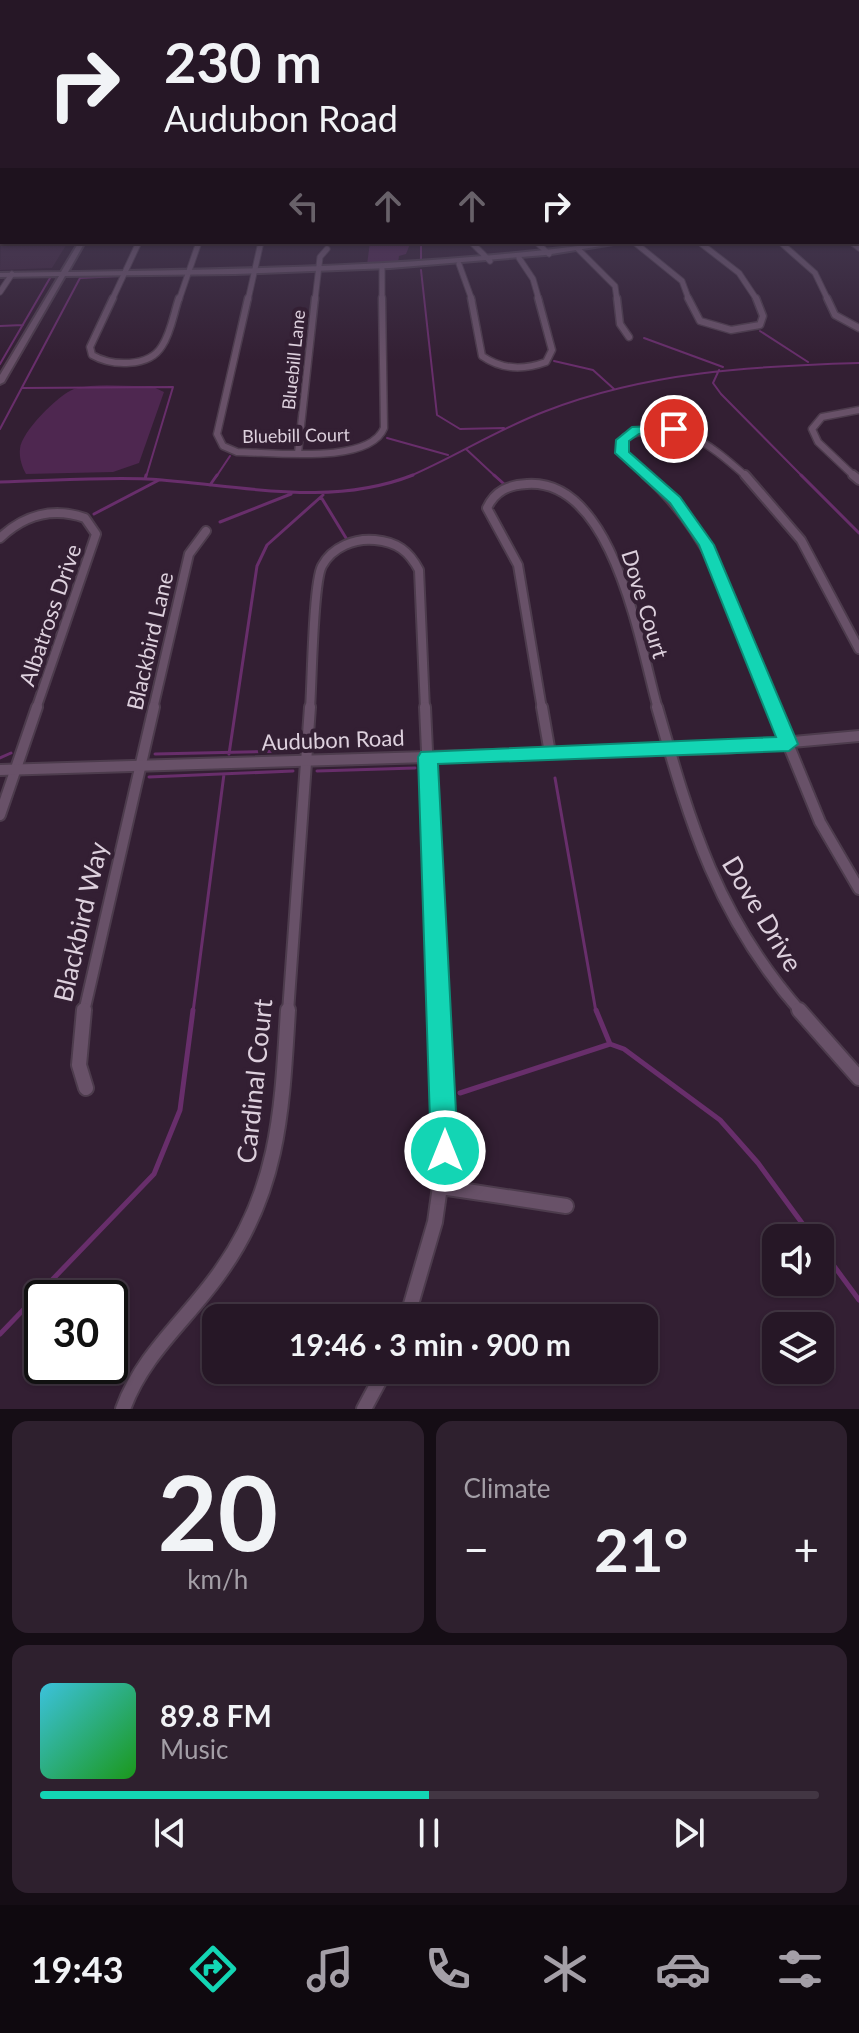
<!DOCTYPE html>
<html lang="en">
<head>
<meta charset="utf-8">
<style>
  :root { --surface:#261726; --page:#2e202e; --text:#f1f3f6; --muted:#a49fa7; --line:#423643; --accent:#13d5b4 }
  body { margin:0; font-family:Lato,sans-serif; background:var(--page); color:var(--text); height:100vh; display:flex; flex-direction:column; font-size:30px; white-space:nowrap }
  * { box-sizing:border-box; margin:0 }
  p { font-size:26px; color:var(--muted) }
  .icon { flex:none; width:44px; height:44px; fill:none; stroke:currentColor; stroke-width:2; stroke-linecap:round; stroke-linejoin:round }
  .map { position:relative; height:1409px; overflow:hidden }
  .drawer { display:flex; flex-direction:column; gap:12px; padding:12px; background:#150d15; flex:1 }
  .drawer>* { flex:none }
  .hud { position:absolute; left:0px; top:0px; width:860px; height:244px; box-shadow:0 2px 6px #0004,0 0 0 2px var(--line); background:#261726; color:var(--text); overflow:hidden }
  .controls { position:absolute; left:762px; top:1224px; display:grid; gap:16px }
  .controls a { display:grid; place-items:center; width:72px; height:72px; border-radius:16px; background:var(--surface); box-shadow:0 2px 6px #0004,0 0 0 2px var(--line); font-size:40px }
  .speed { position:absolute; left:24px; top:1280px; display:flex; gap:16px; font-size:40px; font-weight:700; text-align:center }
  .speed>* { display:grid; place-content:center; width:104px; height:104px; border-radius:50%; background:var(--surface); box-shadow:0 2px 6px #0004,0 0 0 2px var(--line); line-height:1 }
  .speed .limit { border:4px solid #111; border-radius:12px; background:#fff; color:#111 }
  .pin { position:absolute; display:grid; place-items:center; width:68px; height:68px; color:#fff; margin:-34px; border:4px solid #fff; border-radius:50%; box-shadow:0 2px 8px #0007 }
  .me { position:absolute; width:88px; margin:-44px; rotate:0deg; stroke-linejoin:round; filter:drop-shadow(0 0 6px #0008) }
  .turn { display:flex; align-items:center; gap:28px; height:168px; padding:0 32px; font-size:36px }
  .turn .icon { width:104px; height:104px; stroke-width:2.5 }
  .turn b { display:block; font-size:56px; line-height:68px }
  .lanes { display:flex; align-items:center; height:76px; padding:0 32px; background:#0003; justify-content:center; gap:40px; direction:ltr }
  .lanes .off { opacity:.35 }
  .big { font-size:60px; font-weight:700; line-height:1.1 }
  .drawer .widget { flex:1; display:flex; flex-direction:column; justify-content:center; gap:12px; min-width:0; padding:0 28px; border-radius:16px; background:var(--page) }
  .drawer .dial { align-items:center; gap:0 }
  .dial b { font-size:104px; line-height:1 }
  .song { display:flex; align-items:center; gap:24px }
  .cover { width:96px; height:96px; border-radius:12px; background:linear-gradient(135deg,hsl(190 70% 55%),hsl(120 70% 35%)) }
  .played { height:8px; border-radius:4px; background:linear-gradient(90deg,var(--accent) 50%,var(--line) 50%) }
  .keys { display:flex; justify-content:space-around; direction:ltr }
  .heat { display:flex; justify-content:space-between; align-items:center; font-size:44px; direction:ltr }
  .drawer .tiles { flex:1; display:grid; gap:12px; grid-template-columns:1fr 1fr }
  .widget:last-child { grid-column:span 2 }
  .trip { position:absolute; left:202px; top:1304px; width:456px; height:80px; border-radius:16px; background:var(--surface); box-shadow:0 2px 6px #0004,0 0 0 2px var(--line); font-weight:700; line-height:80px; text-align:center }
  .tab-bar { display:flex; height:128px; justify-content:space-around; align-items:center; background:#0f090f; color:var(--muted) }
  .tab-bar .icon { width:56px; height:56px }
  .tab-bar .on { color:var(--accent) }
  .tab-bar b { font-size:36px; color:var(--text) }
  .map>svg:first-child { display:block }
  .built { fill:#3f263f }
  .green { fill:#4e2750 }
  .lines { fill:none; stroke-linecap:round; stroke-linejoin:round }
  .stream-far2 { stroke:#682e6b; stroke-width:2 }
  .stream-far1 { stroke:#682e6b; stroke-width:3 }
  .stream { stroke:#682e6b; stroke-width:5 }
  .street-far4-casing { stroke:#4d3c4d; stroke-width:7 }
  .street-far3-casing { stroke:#4d3c4d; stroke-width:9 }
  .street-far2-casing { stroke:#4d3c4d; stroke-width:12 }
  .street-far1-casing { stroke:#4d3c4d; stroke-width:14 }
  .street-casing { stroke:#4d3c4d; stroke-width:18 }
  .secondary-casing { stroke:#4d3c4d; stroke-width:4 }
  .street-far4 { stroke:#685168; stroke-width:5 }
  .street-far3 { stroke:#685168; stroke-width:6 }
  .street-far2 { stroke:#685168; stroke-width:8 }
  .street-far1 { stroke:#685168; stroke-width:10 }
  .street { stroke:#685168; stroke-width:14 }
  .secondary { fill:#685168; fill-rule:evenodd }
  .route { fill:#13d5b4; stroke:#0c8a75; stroke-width:2 }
  .labels { text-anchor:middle; stroke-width:8; stroke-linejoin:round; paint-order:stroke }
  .far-street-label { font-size:18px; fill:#ddd0dd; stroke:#331f33 }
  .street-label { font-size:22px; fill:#ddd0dd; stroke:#331f33 }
  .near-street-label { font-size:26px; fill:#ddd0dd; stroke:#331f33 }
</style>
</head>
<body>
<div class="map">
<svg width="859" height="1409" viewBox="0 0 859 1409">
  <rect width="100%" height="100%" fill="#331f33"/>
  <path class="built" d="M2 201V242H68L52 268 0 270Z"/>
  <path class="green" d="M370 242H410V244L406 254 399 256 398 263 367 265Z
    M151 386 164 392 139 463 113 472 26 474C22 467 19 458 20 449 21 432 58 395 74 389 97 382 128 387 151 386Z"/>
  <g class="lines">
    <path class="stream-far2" d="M421 242V262
      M421 270 437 415 460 429 504 428
      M0 326 23 325
      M760 331 808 362
      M644 338 723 367
      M554 361 593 370 614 389
      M0 364 50 278
      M719 370 713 383 721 394 803 477
      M22 388 173 387 146 477
      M0 429 80 278 118 276
      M387 438 448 455
      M466 449 496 477
      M216 477 230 456
      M408 477C455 457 498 429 546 411 646 372 754 366 859 363"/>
    <path class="stream-far1" d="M494 475 504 484
      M801 475 859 533
      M145 479 146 475
      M0 482C49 481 98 477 147 479 235 484 327 509 413 475
      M210 485 217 475
      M321 497 346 538
      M94 514 159 480
      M220 522 291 494
      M155 754 293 751
      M229 754 257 566 267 545 323 495
      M0 758 11 753
      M317 771 415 768
      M149 777 293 771
      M555 778 596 1012
      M193 1012 224 774"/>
    <path class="stream" d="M596 1010 610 1044
      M460 1093 610 1044 624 1049 720 1120 758 1163 813 1238
      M820 1247 859 1300
      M0 1334 154 1174 180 1110 193 1010"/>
    <defs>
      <path id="street-far4" d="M471 242 490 261
        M536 242 549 254
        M634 242 682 281 689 300
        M699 242 739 273 757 300
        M780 242 815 273 828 300
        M851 242 859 248
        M578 249 615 286 617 300
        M519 258 533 279 539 300
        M459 264 472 300
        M382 268V300
        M0 292 12 274
        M112 300 139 242
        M179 300 199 242
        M248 300 261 242
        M315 300 320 257 327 249"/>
      <path id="street-far3" d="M113 298 90 347 92 355C111 366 149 368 162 346 171 333 174 312 179 298
        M248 298 217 434 223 446 237 452C272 452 369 465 384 428L382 298
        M471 298 482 356C502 370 524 370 546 362L552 350 538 298
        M617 298 620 324 629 337
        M688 298 700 321 731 330 760 325 763 316 756 298
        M827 298 835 315 859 328
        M298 453 315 298
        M648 477 624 456 621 446 625 437C677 415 709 444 747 477
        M855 477 818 442 812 429 822 417 859 410"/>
      <path id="street-far2" d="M646 475C717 537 739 623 774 709
        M745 475 801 540 859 649
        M853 475 859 480
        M0 538C24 515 53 507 85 518L96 534 36 709
        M153 709 189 554 206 531
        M310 709C312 682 313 583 322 566 332 547 355 538 375 540 397 542 409 551 419 570L425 709
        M542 709 518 565 487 508C495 491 508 485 527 484 614 478 640 646 658 709"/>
      <path id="street-far1" d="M425 707 439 1012
        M542 707 550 753
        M657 707C691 826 717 917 801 1012
        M773 707 820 822 859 889
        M0 815 37 707
        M84 1012 154 707
        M288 1012 310 707"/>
      <path id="street" d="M84 1010 79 1065 86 1088
        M799 1010 859 1078
        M441 1187 566 1206
        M407 1318 435 1222 445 1151 439 1010
        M123 1409C143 1353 188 1319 221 1271 280 1188 282 1107 288 1010
        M364 1409 385 1370"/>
      <path id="secondary" d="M858 194H859V198H858Z
        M79 242H85L68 272C249 269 429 267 609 242H626L545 255 390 268 235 274 65 276 4 382 0 384V375L59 276 0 277V273L61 272Z
        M859 731V741L726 753 0 775V765L726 743Z"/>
    </defs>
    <use href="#street-far4" class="street-far4-casing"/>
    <use href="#street-far3" class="street-far3-casing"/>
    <use href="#street-far2" class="street-far2-casing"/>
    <use href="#street-far1" class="street-far1-casing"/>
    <use href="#street" class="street-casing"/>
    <use href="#secondary" class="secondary-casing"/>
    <use href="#street-far4" class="street-far4"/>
    <use href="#street-far3" class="street-far3"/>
    <use href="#street-far2" class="street-far2"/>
    <use href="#street-far1" class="street-far1"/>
    <use href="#street" class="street"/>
    <use href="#secondary" class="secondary"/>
  </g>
  <linearGradient id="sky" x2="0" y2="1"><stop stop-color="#1c111c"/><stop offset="0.45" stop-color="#4a425b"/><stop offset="1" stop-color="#4a425b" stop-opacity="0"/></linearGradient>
  <rect width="859" height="361" fill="url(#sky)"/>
  <path class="route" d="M674 425 678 426V431L639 434 629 441V452L680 497 714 545 798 744 789 751 438 764 458 1151 454 1160 445 1164 435 1160 431 1151 418 757 421 752 776 737 699 545 670 503 615 453 616 440 632 427Z"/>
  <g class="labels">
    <g class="far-street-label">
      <text transform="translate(294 360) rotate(-84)" y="6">Bluebill Lane</text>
      <text transform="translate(296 436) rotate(-1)" y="6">Bluebill Court</text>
    </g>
    <g class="street-label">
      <text transform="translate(645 604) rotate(73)" y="8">Dove Court</text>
      <text transform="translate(50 615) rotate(-71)" y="8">Albatross Drive</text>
      <text transform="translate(150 641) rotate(-77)" y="8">Blackbird Lane</text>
      <text transform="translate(333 740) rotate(-2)" y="8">Audubon Road</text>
    </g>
    <g class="near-street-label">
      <text transform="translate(762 914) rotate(59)" y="9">Dove Drive</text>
      <text transform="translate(81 922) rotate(-77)" y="9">Blackbird Way</text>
      <text transform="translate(255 1081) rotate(-84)" y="9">Cardinal Court</text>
    </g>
  </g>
</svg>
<div class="controls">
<a><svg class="icon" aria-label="sound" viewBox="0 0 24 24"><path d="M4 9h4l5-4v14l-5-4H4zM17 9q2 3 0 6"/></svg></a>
<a><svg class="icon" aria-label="layers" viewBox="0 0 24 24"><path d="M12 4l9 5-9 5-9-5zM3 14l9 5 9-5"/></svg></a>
</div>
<div class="speed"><div class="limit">30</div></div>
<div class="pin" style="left:674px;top:429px;background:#d93025"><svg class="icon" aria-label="arrive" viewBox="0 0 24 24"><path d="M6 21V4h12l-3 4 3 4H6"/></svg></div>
<svg class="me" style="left:445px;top:1151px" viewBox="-20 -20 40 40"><circle r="17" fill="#13d5b4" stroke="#fff" stroke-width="3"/><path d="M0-11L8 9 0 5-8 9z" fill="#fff"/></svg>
<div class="trip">19:46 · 3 min · 900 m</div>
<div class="hud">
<div class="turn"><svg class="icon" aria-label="right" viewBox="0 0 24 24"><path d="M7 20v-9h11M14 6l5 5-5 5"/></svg><div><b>230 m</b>Audubon Road</div></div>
<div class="lanes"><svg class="icon off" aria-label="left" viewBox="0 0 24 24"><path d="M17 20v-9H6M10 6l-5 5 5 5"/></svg><svg class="icon off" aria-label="ahead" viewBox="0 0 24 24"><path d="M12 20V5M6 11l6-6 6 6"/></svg><svg class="icon off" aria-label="ahead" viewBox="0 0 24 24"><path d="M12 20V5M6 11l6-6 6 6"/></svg><svg class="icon" aria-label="right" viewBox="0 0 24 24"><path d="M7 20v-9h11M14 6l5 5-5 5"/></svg></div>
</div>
</div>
<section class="drawer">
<div class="tiles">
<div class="widget dial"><b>20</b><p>km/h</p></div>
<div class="widget"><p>Climate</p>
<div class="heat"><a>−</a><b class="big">21°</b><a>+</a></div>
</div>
<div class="widget">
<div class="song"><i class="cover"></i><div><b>89.8 FM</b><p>Music</p></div></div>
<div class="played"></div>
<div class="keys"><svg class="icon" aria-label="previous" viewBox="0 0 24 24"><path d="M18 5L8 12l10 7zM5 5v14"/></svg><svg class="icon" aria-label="pause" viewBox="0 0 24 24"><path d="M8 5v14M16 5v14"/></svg><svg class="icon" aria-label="next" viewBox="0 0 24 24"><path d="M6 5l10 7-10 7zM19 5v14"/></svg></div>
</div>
</div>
</section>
<nav class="tab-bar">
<b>19:43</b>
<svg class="icon on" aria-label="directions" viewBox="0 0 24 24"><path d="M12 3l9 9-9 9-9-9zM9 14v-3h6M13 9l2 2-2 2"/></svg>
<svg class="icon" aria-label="music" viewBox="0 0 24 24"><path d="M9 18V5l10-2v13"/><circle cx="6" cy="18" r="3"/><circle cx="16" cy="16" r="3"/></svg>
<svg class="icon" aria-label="phone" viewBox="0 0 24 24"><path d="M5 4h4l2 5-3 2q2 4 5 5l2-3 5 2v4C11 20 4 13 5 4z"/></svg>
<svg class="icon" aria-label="climate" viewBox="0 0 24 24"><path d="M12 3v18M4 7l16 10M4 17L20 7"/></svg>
<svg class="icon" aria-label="car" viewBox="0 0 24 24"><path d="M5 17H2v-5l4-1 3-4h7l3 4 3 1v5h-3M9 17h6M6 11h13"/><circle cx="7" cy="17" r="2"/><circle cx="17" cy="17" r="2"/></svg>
<svg class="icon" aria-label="filters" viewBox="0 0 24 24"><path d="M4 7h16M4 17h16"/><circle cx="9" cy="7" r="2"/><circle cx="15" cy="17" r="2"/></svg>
</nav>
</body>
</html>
